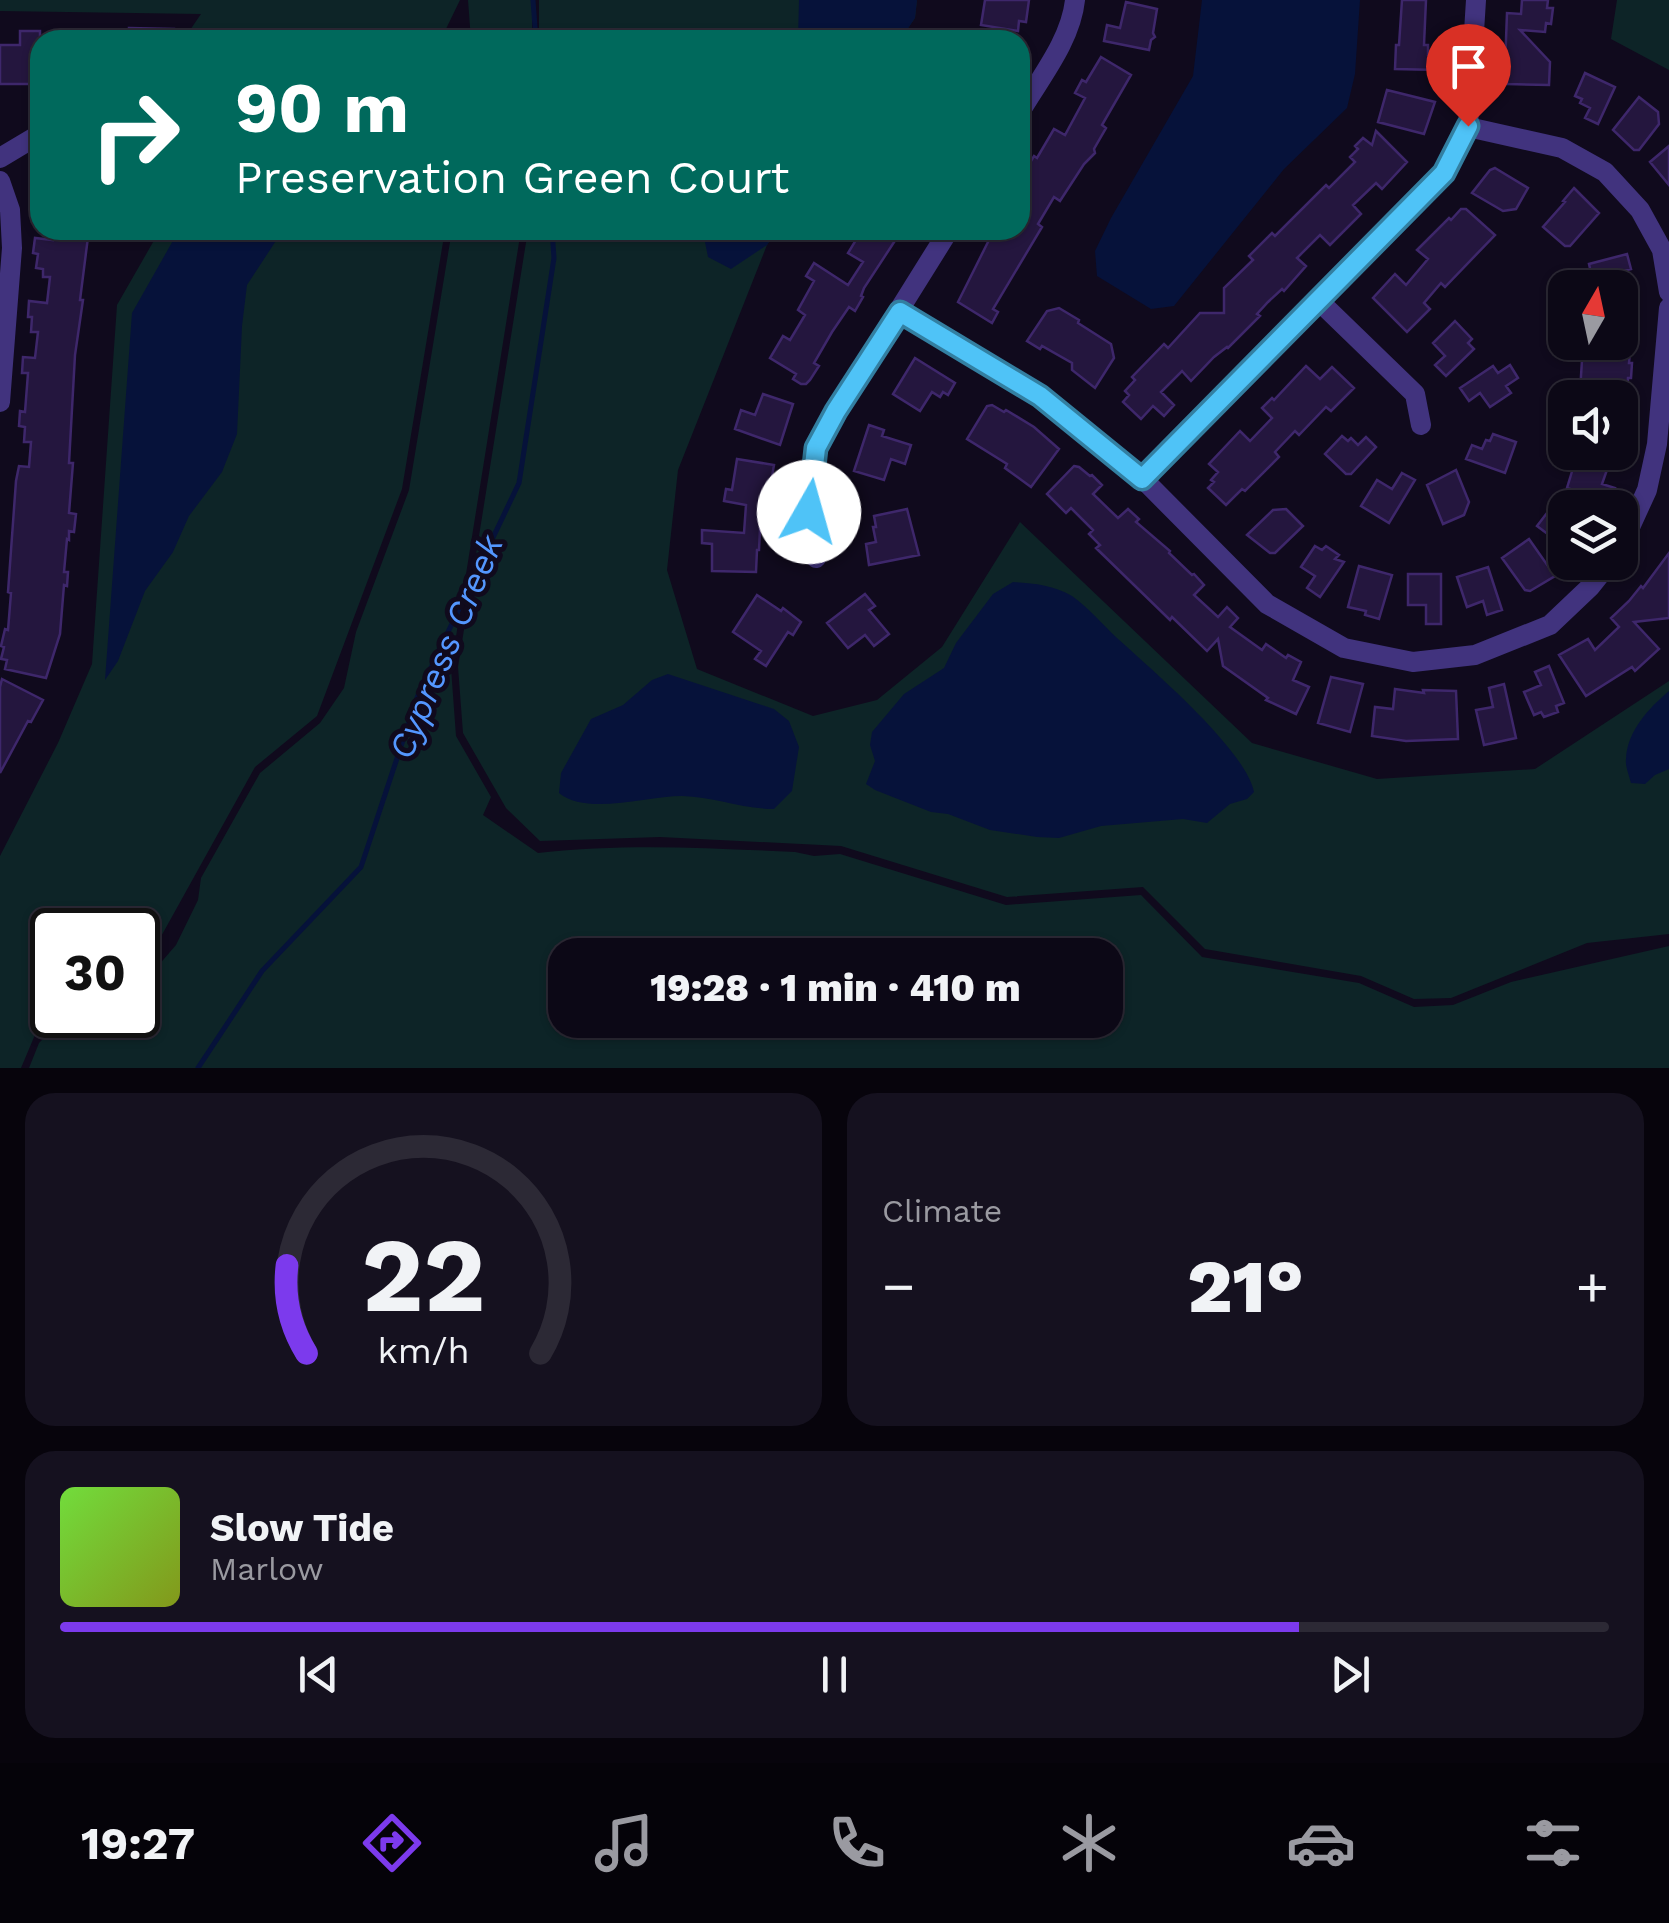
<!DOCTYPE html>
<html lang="en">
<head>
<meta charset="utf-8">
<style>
  :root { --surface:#0c0816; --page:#15111f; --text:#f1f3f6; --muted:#9a9aa1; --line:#2c2935; --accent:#7c3aed }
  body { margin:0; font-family:"Work Sans",sans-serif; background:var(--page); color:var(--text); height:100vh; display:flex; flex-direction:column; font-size:38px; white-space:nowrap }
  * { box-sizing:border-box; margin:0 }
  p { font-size:32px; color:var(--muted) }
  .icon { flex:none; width:55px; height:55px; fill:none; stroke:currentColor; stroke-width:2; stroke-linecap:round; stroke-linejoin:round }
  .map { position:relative; height:1068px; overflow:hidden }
  .panel { display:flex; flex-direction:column; gap:25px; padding:25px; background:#07040c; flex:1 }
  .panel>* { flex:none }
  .banner { position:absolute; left:30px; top:30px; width:1000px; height:210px; border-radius:30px; box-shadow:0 2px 8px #0004,0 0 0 2px var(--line); background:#00695c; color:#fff; overflow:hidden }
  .needle { width:65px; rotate:9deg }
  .tools { position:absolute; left:1548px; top:270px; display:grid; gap:20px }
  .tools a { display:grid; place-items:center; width:90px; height:90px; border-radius:20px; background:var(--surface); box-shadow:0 2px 8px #0004,0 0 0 2px var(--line); font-size:50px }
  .speed { position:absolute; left:30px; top:908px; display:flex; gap:20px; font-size:50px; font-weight:700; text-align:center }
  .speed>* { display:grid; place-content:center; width:130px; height:130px; border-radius:50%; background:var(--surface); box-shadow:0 2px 8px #0004,0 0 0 2px var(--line); line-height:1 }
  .speed .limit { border:5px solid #111; border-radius:15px; background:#fff; color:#111 }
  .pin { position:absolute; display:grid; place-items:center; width:85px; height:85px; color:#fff; margin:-102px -42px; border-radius:50% 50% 50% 0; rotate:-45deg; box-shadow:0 0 10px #0007 }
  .pin .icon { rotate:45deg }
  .me { position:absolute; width:110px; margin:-55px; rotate:7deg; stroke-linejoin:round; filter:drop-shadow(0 0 8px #0008) }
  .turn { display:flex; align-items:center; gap:35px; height:210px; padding:0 40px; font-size:45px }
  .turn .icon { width:130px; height:130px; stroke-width:2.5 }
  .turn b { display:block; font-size:70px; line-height:85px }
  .big { font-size:75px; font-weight:800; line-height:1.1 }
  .panel .tile { flex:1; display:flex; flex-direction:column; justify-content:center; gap:15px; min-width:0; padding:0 35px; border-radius:30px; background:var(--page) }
  .panel .dial { align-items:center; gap:0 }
  .dial svg { height:260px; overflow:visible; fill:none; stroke:var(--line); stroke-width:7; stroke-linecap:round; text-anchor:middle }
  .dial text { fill:var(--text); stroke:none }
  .song { display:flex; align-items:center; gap:30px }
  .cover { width:120px; height:120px; border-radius:15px; background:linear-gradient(135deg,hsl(100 70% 55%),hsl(70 70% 35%)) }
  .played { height:10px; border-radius:5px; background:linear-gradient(90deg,var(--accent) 80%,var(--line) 80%) }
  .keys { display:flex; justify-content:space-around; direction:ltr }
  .heat { display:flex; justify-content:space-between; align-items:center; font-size:55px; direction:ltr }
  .panel .tiles { flex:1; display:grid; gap:25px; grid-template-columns:1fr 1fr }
  .tile:last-child { grid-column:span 2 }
  .trip { position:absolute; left:548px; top:938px; width:575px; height:100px; border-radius:30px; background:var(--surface); box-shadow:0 2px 8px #0004,0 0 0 2px var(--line); font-weight:800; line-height:100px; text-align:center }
  .tab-bar { display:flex; height:160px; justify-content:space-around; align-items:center; background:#050309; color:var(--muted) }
  .tab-bar .icon { width:70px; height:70px }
  .tab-bar .active { color:var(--accent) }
  .tab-bar b { font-size:45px; color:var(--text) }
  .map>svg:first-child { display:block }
  .green { fill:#0d2427; fill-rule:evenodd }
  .water { fill:#06123a }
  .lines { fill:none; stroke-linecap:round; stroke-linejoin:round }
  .stream { stroke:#06123a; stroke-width:5 }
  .building { fill:#24163e; stroke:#3e276b; stroke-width:2.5 }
  .minor { stroke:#41337e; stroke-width:20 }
  .route-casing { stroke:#337fa1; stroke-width:25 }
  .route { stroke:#4fc3f7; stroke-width:18 }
  .labels { text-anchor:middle; stroke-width:10; stroke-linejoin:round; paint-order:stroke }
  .water-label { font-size:35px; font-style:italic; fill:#5497ff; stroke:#100a1d }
</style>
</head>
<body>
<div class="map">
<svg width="1669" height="1068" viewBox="0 0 1669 1068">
  <rect width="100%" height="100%" fill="#100a1d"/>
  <path class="green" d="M0 0H460L445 31 446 40H186L188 33 201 14 0 11Z
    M532 0V40H471L468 0Z
    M539 0H917L915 18 900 40H539Z
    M1617 0H1669V70L1611 39Z
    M160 230H445L402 489 317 716 255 767 138 978V930H52V1004H48L21 1068H0V856L58 743 92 664 117 305Z
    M452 230H521L451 668 456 736 491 797 483 815 538 853C627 843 706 848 795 852L814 856 840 854 1006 905 1141 895 1202 957 1359 983 1414 1007 1453 1005 1511 982 1669 946V1068H29L39 1043 66 1015 103 1019 111 1015H138V989L176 945 198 900 201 878 260 773 320 723 344 688 356 632 409 490ZM1105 955V1020H565V955Z
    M528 230H777L767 245 678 470 667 570 697 669 813 716 877 700 942 647 1020 522 1252 743 1377 779 1535 769 1669 681V934L1587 943 1451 998 1414 999 1361 976 1205 949 1143 887 1007 897 841 846 660 837 540 841 506 808 463 733 458 667Z"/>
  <path class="water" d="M799 0H917L915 18 900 40H798Z
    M1202 0H1360L1355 74 1347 108 1284 169 1174 306 1151 309 1097 276 1095 251 1111 218 1193 76Z
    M179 230H283L247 285 242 326 237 434 222 472 189 516 173 552 145 591 118 661 105 680 132 313Z
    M710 230H777L767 245 731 269 708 257 704 237Z
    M1013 582C1033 583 1054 585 1072 596 1088 607 1103 625 1117 638 1151 669 1246 750 1254 792L1247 799 1230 804 1207 823 1183 819 1101 826 1059 838 1037 837 990 830 948 814 931 812 875 790 866 784 875 761 870 745 872 732 904 694 944 668 956 643 993 594Z
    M668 674 774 709 789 721 799 747 792 791 774 809C743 809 714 797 682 796 647 796 587 816 559 793L561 773 591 719 623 705 652 680Z
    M1669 691V769L1655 775 1645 784 1631 783C1629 775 1625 766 1626 759 1627 731 1649 708 1669 691Z"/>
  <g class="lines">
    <path class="stream" d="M533 0 536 40
      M198 1068 262 971 361 867 418 695 519 483 554 258 552 230"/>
  </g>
  <path class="building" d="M985 0H1029L1026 22 1019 21 1018 31 981 25Z
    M1402 0H1426L1424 45H1428V55L1440 56 1439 70 1395 69 1396 45H1399Z
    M1522 0H1548L1547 8H1553L1551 24 1546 23 1545 32 1520 30 1550 62 1549 85 1507 84 1508 66H1505L1507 13 1521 14Z
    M1126 2 1157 9 1153 33 1155 37 1151 40 1149 50 1104 41 1107 25 1120 28Z
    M129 28 174 29V40H129Z
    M20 31H40V84H0V45H20Z
    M1101 57 1131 75 1102 125 1106 128 1094 149 1095 153 1084 164 1060 201 1054 197 1038 224 1042 227 993 309 998 312 992 323 958 302 994 230H1020V179L1034 156 1037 158 1054 129 1065 135 1085 98 1075 93 1082 80 1086 82Z
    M1585 73 1615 87 1598 124 1585 118 1590 108 1580 103 1582 99 1575 96Z
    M1387 90 1435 102 1424 134 1378 122Z
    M1639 97 1658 112 1659 124 1639 150H1634L1613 130Z
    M1376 131 1407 162 1382 189 1376 183 1353 205 1361 214 1330 245 1320 235 1297 258 1306 266 1284 291 1282 289 1268 302 1257 314 1260 316 1228 348 1227 347 1214 357 1191 381 1182 371 1161 392 1174 405 1164 416 1153 406 1141 419 1123 402 1129 395 1125 391 1135 380 1132 377 1164 344 1168 348 1200 313H1224V288L1253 260 1249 256 1272 233 1275 236 1326 185 1329 188 1355 162 1350 157 1358 149 1355 146 1363 138 1372 145Z
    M1669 146V185L1650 162Z
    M1495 168 1528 188 1516 209 1503 211 1472 193 1490 170Z
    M1574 188 1599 213 1570 246H1565L1543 227 1565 202 1563 201Z
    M1461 209H1466L1495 235 1445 287 1441 283 1424 303 1430 309 1407 332 1373 298 1395 274 1406 285 1428 259 1417 250 1449 218 1451 220Z
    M862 230H902L864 288 861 296 863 297 855 311 849 307 832 332 814 363 819 366 810 380 806 384H801L793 379 796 374 770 358 783 336 790 340 805 315 798 310 814 281 806 276 814 263 848 285 863 262 848 253Z
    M54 233 88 237 80 300H83L75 355 69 463H73L69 513 76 514 74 532 69 531V540L67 539 64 572H68L67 586 64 585 60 634 46 678 5 669 7 660 1 659 4 647 1 646 5 629 8 630 11 593 8 592 16 481 19 466 29 467 31 442H24L25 427 19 426 20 411 25 412 28 373H22L23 357 35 358 38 332H31L32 317H28L29 301 47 303 50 277H43V269L36 268 38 254 33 253 35 238 53 240Z
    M1627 254 1631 269 1618 272 1622 288H1589L1585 274 1591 273 1589 264Z
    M1059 308 1079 320 1078 323 1111 344 1114 358 1095 388 1072 370V363L1042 346 1040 349 1027 341 1047 311Z
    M1620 316 1636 317 1635 332 1632 331 1629 363H1632L1631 378H1628L1627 395 1580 392 1582 360H1587L1588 342H1620Z
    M1455 321 1472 339 1468 343 1474 349 1446 376 1435 365 1445 356 1433 343Z
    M915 358 955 383 948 395 943 392 940 397 932 392 920 411 893 394Z
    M1510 365 1518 378 1506 386 1511 393 1490 407 1480 393 1469 401 1460 388 1493 366 1498 373Z
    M1306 366 1320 379 1332 367 1354 388 1331 411 1326 407 1299 435 1295 431 1275 452 1279 457 1245 491 1242 489 1226 505 1208 488 1214 482 1211 480 1218 472 1209 464 1240 431 1250 441 1272 418 1262 408 1272 398 1274 400Z
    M763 394 793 404 780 445 735 429 741 410 755 415Z
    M992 405 1004 412 1006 410 1034 427 1059 449 1031 487 1005 468 1007 464 967 439 987 406Z
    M869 425 884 430 882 436 911 445 905 464 891 459 884 480 854 471Z
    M1493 434 1516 442 1505 473 1466 459 1472 445 1482 449 1486 440 1490 441Z
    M1342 436 1348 441 1351 438 1358 445 1366 437 1376 447 1351 474H1346L1325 454Z
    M737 459 774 465 769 493H766L763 508H761L759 550H757L756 572 712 571V544L702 543V530L744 533 746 505 724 501 726 489 732 490Z
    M1584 459 1608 467 1602 484 1615 488 1610 502 1567 488 1574 465 1581 467Z
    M1074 466 1079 467 1090 476 1092 475 1102 485 1093 494 1118 518 1128 509 1139 519 1136 522 1170 551 1169 553 1192 575 1194 574 1204 585 1194 595 1218 617 1227 607 1238 618 1230 627 1262 650 1266 644 1286 658 1288 655 1301 662 1293 680 1309 687 1296 714 1266 700 1268 698 1223 666 1218 639 1207 651 1172 617 1170 620 1096 548 1100 545 1089 534 1093 530 1071 508 1066 513 1047 494Z
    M1456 470 1469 502 1464 515 1443 524 1427 485Z
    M1402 473 1415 480 1389 523 1361 506 1377 480 1392 489Z
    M1557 500 1565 506V547L1537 526Z
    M907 509 919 555 869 565 866 544 876 542 873 527H876L874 516Z
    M1286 509 1303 526 1275 553H1270L1247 535 1273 510Z
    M1529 539 1555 576 1530 591 1525 590 1502 558Z
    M1315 546 1322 550 1326 546 1339 555 1335 559 1344 562 1320 597 1307 588 1315 576 1301 567Z
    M1669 553V618L1634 622 1659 649 1635 671 1632 667 1586 696 1559 655 1588 639 1595 650 1619 627 1611 618 1629 601 1641 586 1643 588Z
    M1359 566 1392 575 1379 619 1365 615 1366 611 1348 607Z
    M1488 567 1502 610 1487 615 1483 601 1467 607 1457 577Z
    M1408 574H1441V624H1426V605H1408Z
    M865 594 875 606 869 610 889 634 874 646 865 635 848 648 827 623Z
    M757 595 781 611 783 608 801 622 793 635 788 632 766 666 755 659 761 651 733 632Z
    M1549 666 1564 703 1556 706 1558 712 1544 717 1541 712 1534 715 1524 692 1541 685 1535 672Z
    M1331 677 1363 684 1350 732 1318 723Z
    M2 679 43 700 31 722 28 721 0 773V687Z
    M1504 684 1516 738 1484 745 1476 710 1493 707 1489 688Z
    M1395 689 1424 693 1423 690 1456 691 1458 739 1406 741 1372 736 1375 707 1393 709Z"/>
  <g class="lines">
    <path class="minor" d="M1020 112C1040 78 1071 40 1075 0
      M1468 127 1562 148 1605 172 1640 210 1662 250 1669 292
      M0 158 40 134
      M0 181 10 210 12 248 0 402
      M1319 301 1415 394 1421 425
      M899 312 1040 396 1143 479 1267 604 1344 648 1413 662 1475 655 1550 625 1590 587 1610 562
      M1143 479 1444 173 1468 127 1476 0
      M1620 549 1647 490 1657 444 1669 308
      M816 558 809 511 816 447 836 411 949 230"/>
  </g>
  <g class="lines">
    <defs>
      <path id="route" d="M809 512 816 448 836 411 900 312 1040 396 1142 479 1444 173 1468 126"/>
    </defs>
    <use href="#route" class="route-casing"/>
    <use href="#route" class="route"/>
  </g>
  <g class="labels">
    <g class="water-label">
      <text transform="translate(446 647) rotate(-67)" y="12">Cypress Creek</text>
    </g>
  </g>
</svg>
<div class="tools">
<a><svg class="needle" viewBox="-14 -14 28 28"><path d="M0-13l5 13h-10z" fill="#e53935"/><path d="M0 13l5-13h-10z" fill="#9a9aa1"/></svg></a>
<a><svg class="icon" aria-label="sound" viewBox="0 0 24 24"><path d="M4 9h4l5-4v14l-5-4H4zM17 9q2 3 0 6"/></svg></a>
<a><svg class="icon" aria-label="layers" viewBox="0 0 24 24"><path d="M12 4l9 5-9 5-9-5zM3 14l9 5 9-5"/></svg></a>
</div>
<div class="speed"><div class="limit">30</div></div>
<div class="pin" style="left:1468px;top:126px;background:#d93025"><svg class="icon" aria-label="arrive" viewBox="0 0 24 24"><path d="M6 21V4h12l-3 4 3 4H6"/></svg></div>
<svg class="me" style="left:809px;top:512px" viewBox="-20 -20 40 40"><circle r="19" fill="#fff"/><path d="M0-13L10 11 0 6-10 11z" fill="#4fc3f7"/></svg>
<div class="trip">19:28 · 1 min · 410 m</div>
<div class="banner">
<div class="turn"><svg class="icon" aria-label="right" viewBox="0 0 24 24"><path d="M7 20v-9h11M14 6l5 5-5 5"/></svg><div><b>90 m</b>Preservation Green Court</div></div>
</div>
</div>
<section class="panel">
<div class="tiles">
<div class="tile dial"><svg viewBox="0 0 100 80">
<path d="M14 69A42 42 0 1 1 86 69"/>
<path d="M14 69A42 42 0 0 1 8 42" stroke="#7c3aed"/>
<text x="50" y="56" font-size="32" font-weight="700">22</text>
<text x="50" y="72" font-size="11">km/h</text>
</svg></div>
<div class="tile"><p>Climate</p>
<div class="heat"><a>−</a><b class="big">21°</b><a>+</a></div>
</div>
<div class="tile">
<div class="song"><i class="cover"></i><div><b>Slow Tide</b><p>Marlow</p></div></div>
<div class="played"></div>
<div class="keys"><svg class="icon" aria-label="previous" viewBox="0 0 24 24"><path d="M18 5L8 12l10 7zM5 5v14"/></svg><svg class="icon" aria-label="pause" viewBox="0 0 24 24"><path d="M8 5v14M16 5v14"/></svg><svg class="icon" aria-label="next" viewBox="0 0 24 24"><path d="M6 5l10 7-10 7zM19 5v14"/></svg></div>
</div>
</div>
</section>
<nav class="tab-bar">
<b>19:27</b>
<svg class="icon active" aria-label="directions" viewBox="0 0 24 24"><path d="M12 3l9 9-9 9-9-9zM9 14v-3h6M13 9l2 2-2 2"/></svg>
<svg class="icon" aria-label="music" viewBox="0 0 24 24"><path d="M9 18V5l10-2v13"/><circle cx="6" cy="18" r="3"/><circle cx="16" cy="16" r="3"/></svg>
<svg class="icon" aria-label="phone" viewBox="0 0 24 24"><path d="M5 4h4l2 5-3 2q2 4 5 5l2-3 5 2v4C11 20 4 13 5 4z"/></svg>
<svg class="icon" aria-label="climate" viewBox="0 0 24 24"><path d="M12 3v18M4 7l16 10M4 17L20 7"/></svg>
<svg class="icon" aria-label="car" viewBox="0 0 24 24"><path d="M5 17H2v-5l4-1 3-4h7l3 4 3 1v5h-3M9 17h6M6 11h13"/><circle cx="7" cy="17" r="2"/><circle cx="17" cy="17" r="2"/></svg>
<svg class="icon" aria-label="filters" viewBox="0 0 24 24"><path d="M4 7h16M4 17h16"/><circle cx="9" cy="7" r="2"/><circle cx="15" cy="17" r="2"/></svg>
</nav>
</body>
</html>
